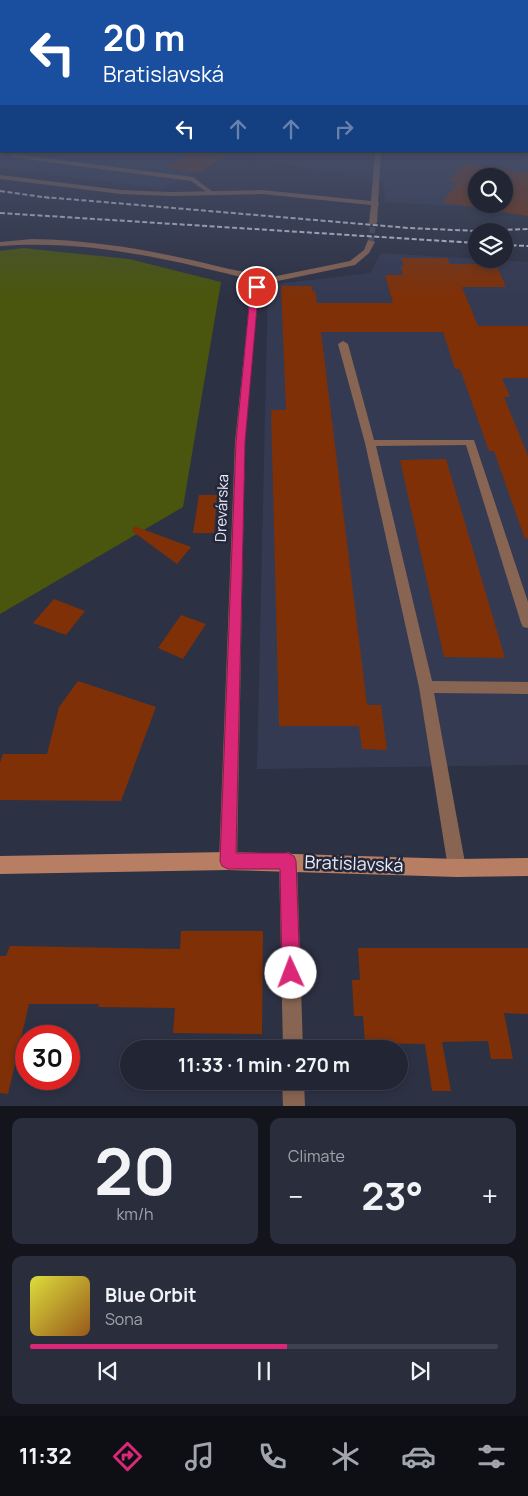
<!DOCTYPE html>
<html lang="en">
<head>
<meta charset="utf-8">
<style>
  :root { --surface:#222533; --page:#2a2d3b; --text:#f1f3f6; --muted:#a2a5ac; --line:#3f424e; --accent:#db2777 }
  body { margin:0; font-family:Manrope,sans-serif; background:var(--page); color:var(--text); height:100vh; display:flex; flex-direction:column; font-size:19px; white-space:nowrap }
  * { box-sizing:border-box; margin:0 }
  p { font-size:16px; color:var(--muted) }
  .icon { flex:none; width:28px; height:28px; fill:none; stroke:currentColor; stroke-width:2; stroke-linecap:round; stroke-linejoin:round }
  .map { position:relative; height:1106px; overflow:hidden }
  .details { display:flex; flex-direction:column; gap:12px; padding:12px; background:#13141c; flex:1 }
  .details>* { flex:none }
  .guide { position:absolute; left:0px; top:0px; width:529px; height:152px; box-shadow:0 2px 8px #0003,0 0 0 1px var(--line); background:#1a4fa0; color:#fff; overflow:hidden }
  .fabs { position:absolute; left:468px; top:168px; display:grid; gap:10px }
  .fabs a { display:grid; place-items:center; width:45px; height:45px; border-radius:50%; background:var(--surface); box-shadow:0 2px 8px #0003,0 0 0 1px var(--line); font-size:25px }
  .speed { position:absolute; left:15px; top:1025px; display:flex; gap:10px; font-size:25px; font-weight:700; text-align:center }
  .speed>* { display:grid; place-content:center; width:65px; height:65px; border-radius:50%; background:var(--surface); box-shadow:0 2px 8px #0003,0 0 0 1px var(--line); line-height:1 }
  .speed .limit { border:8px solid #d22; background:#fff; color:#111 }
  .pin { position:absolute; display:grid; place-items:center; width:42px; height:42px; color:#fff; margin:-21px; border:2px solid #fff; border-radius:50%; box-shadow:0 1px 5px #0007 }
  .me { position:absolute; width:55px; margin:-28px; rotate:358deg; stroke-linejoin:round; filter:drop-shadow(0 0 4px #0008) }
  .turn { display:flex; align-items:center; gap:18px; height:105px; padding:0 20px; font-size:22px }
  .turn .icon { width:65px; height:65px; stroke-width:2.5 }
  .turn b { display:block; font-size:35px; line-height:42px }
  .lanes { display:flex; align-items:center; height:48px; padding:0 20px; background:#0003; justify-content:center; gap:25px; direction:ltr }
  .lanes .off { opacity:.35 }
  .big { font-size:38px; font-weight:700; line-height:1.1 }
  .details .widget { flex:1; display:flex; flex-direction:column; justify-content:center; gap:8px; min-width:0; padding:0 18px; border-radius:10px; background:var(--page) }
  .details .dial { align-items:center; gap:0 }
  .dial b { font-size:65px; line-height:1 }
  .song { display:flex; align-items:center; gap:15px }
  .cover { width:60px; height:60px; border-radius:8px; background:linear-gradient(135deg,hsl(60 70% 55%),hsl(30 70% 35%)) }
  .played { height:5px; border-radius:2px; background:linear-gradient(90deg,var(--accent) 55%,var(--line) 55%) }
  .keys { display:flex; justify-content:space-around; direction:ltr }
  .heat { display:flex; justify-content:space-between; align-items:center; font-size:28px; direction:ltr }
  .details .tiles { flex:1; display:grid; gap:12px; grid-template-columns:1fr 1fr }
  .widget:last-child { grid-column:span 2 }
  .trip { position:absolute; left:120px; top:1040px; width:288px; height:50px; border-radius:25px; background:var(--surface); box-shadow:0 2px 8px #0003,0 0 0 1px var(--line); font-weight:700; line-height:50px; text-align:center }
  .menu { display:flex; height:80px; justify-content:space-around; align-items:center; background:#0e0f14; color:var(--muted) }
  .menu .icon { width:35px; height:35px }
  .menu .active { color:var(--accent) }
  .menu b { font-size:22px; color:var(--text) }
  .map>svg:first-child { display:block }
  .built { fill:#353a53; fill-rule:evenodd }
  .green { fill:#4a560d }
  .building { fill:#7f3007; fill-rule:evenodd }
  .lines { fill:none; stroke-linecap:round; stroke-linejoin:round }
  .minor-tunnel { stroke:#494d5f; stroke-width:6; stroke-dasharray:6 3; stroke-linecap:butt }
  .service { fill:#886453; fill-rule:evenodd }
  .minor { fill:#886453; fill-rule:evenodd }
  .secondary { fill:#b77e63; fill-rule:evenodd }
  .rail { stroke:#d4d7e4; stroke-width:2; stroke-dasharray:5 2.5; stroke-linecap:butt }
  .route { fill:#db2777; stroke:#8e194d }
  .labels { text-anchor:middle; stroke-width:5; stroke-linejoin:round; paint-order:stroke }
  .street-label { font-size:15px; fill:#e8ebf7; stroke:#242739 }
  .near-street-label { font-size:18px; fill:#e8ebf7; stroke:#242739 }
</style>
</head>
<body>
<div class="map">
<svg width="528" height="1106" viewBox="0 0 528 1106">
  <rect width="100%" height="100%" fill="#2d3144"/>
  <path class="built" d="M0 142 1 151H528V142V216L472 207 385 202 384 181 229 155 163 189 0 168ZM476 176H504V204H476Z
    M381 253 528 262V765L257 769 268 285 370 273Z"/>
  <path class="green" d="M23 248 129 259 221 282 183 507 0 614V251Z"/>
  <path class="building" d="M193 151H198L224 156 198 173 167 167Z
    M464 163 528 173V216L442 202 458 183 449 181ZM476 176H504V204H476Z
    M401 258H447L450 264H496L506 287H462L478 326H528V378H502L510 397H504L528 456V538L525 539 494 451H489L460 369H455L443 332H321L367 705H381L387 750 362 749 359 726H279L271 410H286L281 286H312V291H315L317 303H393L385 275H403L401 266H404Z
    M446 459 505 658 444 657 400 460Z
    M199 495H217L214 533H193Z
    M134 526 191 547 177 564 132 531Z
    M54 599 85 611 66 635 33 623Z
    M181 615 206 624 183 659 158 648Z
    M78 681 156 707 121 801 0 800V763L3 754H47L59 707Z
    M181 931H263L262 1034 173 1033 175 1008 98 1007 99 1004H29L8 1094 0 1093V956H6L10 946 180 949Z
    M358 948H528V1014L504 1013 513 1059H491L488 1041 442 1042 451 1091H432L425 1044 365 1043 363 1016H354L352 980H360Z"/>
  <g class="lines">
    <path class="minor-tunnel" d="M371 242 373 223"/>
    <path class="service" d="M12 154 193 177 213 192 208 193 191 181 10 157Z
      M32 239C98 240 161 252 225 268 238 271 259 273 269 281L265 283C176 261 93 239 0 246V242Z
      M343 341 348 344 374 440H474L528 602V628L523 627 521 623 466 445 376 446 432 681 528 682V694L434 693 466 868 463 874 457 877 451 874 448 868 419 687 365 443 338 344Z"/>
    <path class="minor" d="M375 151H381L378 202 379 204 378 206 377 223 373 225 369 223 371 205 262 194 171 196 121 194 0 179V175L121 190 171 192 262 190 371 201Z
      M368 240 375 242 369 253 355 265 268 283 261 288 258 296 245 442 237 861 234 867 228 870 222 867 219 861 235 442 250 296 254 285 262 279 350 261 364 250Z
      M288 852 294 855 297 861 303 1049H283L279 861 282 855Z
      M282 1081H304L305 1106H283Z"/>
    <path class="secondary" d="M228 852 457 859 528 858V876L457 877 228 870 0 874V856Z"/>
    <path class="rail" d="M0 191 50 198
      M44 197 409 228 477 231 528 229
      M0 213 476 243
      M504 245 528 246"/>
  </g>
  <linearGradient id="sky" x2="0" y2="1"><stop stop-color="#191b25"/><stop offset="0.48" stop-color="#464e67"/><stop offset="1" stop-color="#464e67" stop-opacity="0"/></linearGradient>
  <rect width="528" height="296" fill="url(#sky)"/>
  <path class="route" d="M257 285 261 287 258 296 245 442 236 853H288L294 856 296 861 300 973 297 979 291 982 284 979 282 973 280 869H228L222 866 220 861 236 442 250 296 254 287Z"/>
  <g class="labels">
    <g class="street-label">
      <text transform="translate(222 508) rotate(-88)" y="5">Drevárska</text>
    </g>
    <g class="near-street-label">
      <text transform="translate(354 864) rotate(2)" y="6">Bratislavská</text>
    </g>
  </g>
</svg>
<div class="fabs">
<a><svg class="icon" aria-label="search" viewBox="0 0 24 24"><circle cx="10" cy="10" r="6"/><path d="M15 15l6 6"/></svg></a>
<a><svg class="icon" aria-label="layers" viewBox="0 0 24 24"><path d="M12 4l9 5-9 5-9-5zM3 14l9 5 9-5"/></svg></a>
</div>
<div class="speed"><div class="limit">30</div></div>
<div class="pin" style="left:257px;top:287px;background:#d93025"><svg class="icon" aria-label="arrive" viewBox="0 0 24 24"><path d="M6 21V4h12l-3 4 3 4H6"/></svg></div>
<svg class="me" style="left:291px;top:973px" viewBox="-20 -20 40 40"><circle r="19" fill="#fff"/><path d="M0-13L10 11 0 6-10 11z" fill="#db2777"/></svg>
<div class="trip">11:33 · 1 min · 270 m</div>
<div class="guide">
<div class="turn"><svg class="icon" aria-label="left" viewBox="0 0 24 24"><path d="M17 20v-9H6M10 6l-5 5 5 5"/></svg><div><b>20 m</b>Bratislavská</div></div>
<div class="lanes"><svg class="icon" aria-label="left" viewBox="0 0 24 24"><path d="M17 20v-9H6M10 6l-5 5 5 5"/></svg><svg class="icon off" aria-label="ahead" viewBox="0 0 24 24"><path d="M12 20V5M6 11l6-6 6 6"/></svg><svg class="icon off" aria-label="ahead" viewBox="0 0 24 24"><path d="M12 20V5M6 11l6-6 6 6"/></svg><svg class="icon off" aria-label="right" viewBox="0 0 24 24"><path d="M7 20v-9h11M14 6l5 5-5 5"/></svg></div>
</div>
</div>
<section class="details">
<div class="tiles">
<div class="widget dial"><b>20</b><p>km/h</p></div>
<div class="widget"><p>Climate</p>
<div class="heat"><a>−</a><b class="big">23°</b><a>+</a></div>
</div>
<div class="widget">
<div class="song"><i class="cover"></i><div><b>Blue Orbit</b><p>Sona</p></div></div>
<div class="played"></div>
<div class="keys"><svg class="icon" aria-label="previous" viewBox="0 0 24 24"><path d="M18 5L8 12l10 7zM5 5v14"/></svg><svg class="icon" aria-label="pause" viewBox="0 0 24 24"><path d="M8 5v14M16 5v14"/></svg><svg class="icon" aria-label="next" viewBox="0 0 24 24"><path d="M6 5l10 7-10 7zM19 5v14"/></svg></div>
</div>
</div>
</section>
<nav class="menu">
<b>11:32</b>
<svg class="icon active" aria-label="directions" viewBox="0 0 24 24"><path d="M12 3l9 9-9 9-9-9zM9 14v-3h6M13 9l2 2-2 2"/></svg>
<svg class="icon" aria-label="music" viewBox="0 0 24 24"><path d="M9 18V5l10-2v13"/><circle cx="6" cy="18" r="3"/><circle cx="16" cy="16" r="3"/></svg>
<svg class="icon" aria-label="phone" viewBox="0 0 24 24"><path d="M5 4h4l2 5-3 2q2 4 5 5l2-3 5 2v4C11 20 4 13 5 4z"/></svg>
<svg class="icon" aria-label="climate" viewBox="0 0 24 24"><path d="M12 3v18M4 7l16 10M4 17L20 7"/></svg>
<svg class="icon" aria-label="car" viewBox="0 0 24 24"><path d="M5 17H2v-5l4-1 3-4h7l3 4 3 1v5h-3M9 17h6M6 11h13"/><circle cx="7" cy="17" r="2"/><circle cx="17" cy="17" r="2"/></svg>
<svg class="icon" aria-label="filters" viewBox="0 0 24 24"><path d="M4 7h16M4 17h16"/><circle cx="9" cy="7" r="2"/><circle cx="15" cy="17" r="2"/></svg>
</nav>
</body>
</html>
